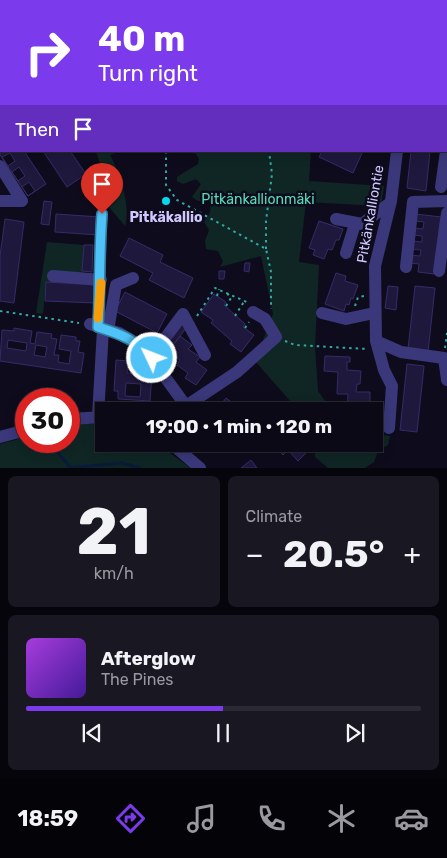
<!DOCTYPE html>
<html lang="en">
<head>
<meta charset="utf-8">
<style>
  :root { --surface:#0a0915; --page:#181722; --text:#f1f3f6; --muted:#999aa0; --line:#2a2a34; --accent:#7c3aed }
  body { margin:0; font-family:Rubik,sans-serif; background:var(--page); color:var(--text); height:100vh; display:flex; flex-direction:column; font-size:19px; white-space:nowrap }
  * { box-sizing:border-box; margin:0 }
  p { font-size:16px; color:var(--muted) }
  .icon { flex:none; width:28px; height:28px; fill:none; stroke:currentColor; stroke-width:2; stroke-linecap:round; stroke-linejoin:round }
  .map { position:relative; height:468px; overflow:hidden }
  .panel { display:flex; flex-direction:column; gap:8px; padding:8px; background:#06050c; flex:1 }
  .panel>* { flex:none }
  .banner { position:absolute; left:0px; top:0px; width:448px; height:152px; box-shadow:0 2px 12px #0003,0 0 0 1px var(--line); background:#7c3aed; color:#fff; overflow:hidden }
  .speed { position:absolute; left:15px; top:388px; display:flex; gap:10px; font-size:25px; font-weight:700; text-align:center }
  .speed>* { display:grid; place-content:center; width:65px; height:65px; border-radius:50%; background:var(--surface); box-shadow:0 2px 12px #0003,0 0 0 1px var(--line); line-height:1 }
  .speed .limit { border:8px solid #d22; background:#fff; color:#111 }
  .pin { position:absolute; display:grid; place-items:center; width:42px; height:42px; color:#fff; margin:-51px -21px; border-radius:50% 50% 50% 0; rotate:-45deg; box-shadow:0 0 5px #0007 }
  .pin .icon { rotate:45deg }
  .me { position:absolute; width:55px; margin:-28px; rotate:313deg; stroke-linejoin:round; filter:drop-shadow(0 0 4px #0008) }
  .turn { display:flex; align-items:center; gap:18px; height:105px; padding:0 15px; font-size:22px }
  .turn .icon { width:65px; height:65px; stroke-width:2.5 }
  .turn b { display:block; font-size:35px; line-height:42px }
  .then { display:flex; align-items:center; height:48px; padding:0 15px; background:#0003; gap:10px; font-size:19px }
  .big { font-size:38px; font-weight:700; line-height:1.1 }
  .panel .widget { flex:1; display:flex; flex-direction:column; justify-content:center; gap:8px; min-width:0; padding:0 18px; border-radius:8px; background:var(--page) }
  .panel .dial { align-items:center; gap:0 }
  .dial b { font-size:65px; line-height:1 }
  .song { display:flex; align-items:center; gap:15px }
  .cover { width:60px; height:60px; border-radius:8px; background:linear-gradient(135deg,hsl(280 70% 55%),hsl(260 70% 35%)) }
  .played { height:5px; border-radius:2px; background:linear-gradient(90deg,var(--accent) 50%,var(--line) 50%) }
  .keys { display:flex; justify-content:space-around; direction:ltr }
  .heat { display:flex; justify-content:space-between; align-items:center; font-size:28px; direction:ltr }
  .panel .tiles { flex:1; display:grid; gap:8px; grid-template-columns:1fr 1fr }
  .widget:last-child { grid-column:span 2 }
  .trip { position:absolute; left:95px; top:402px; width:288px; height:50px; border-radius:0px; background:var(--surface); box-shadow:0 2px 12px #0003,0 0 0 1px var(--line); font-weight:700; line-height:50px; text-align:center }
  .menu { display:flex; height:80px; justify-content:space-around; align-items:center; background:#040408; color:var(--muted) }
  .menu .icon { width:35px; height:35px }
  .menu .active { color:var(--accent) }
  .menu b { font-size:22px; color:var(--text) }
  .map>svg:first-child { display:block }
  .green { fill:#0f2625 }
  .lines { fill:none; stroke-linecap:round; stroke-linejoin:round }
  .stream { stroke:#091b38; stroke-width:3 }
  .building { fill:#1f183d; stroke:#362b68; fill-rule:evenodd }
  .path { stroke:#2faba2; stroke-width:2; stroke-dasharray:2.5 4; stroke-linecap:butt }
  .minor { stroke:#3a387a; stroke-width:12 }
  .route-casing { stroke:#337fa1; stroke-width:12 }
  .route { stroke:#4fc3f7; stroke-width:9 }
  .slow { stroke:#f59e0b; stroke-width:9 }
  .poi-dot { fill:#05d7ed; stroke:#0e0c1c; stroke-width:2 }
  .labels { text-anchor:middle; stroke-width:5; stroke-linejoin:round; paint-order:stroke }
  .park-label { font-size:14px; fill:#57dbb9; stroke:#0e0c1c }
  .street-label { font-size:14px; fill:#cec8fe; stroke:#0e0c1c }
  .poi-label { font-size:14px; font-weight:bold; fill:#cec8fe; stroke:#0e0c1c }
</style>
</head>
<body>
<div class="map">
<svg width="447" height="468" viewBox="0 0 447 468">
  <rect width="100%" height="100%" fill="#0e0c1c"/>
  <path class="green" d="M92 0H197L93 1Z
    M96 151H121L110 155C120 173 131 206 125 226L108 206V190Z
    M185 151H311L309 181 384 186 381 206 306 202 299 262 319 265 315 347 318 391 332 411H299L255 361 273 314 261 256 220 267 223 261 218 251 206 249 205 241 209 230 204 222C210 215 212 210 209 201H198L192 197 201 184 196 179 183 184 177 181V177L198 164 199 159 196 154Z
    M47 242 84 245 82 276 53 274 52 283H46L43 314 36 313Z
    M79 423 104 425V444H157L191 468H0V444L26 437V441H69V425Z
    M374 434 390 436 388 445 378 451 374 462 365 468H328L315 457V444H374Z"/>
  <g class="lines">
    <path class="stream" d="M52 441 58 453 71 468
      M68 468 122 463 140 468"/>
  </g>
  <path class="building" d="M447 41V80H446Z
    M1 149V151H24L46 184 28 196 0 155ZM10 153 15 161 8 166 2 157ZM19 167 25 176 18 181 12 172ZM29 182 35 191 28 196 22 187Z
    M43 151H70L86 174 67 187Z
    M322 151H363L353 173 319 157Z
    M411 151H430L426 191 407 188Z
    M44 201 52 202 49 225 41 224Z
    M56 214 100 217 99 235 55 232Z
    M416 214 441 217 434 274 418 272 419 264 409 263 410 255 420 256 421 250 411 249 412 241 422 242V236L413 235 414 228 423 229 424 222 415 221Z
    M5 219 24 222 14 303 0 301V256Z
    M319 221 343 229 339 240H336L332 250 328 249 324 259 313 255 315 250 309 248Z
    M129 238 163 255 160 262 193 278 184 298 149 280 153 273 120 256Z
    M84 245H93L92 272 82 271Z
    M245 263H250L249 272 244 271Z
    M219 271H225L224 279H219Z
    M336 273 346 276 345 281 358 285 353 299 351 298 349 305 346 304 344 311 325 304Z
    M46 282 97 285 96 303 45 301Z
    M388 286 398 287 396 310 385 308Z
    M415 286 435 288 428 352 408 349Z
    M125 292 167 314 157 333 115 311Z
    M214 294 226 302 224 305 245 324 243 327 254 335 241 352 230 344 232 341 211 323 213 320 201 312Z
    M180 323 186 328 168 352 162 348Z
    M14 328 32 331 30 343 35 344 37 332 52 334 51 338 57 339 54 355H59L58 362 69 364 71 351 59 349 61 335 76 337V341H80L78 352 84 353 81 373 0 361 2 330 14 331ZM8 340 27 343 26 351 7 348ZM36 345 47 347 45 357 34 355Z
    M180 336 192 345 188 349 200 357 196 362 207 370 196 385 185 378 188 373 177 365 180 360 169 351Z
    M325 356 350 357V362H347V370L361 371 360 384H357L356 392H370V404L364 403V411H347L348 394H337L338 372 324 371Z
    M116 360 128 361 127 373 152 374 150 401 118 399V391H114ZM126 383 141 384 140 397 125 396Z
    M407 364 424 366 417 432 400 430Z
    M226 398 241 409 240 411H225L219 407Z
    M272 444H301L308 451 298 461 288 450 283 455Z
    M251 460 257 468H241Z"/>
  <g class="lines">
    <path class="path" d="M92 0 95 1
      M427 0 431 1
      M141 1 142 0
      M446 1V0
      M166 151V185L177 200 266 249 271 272V309
      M266 249V221L272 174 269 151
      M217 296 219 289
      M226 306 231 298 226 292
      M355 306 358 297 364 296
      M0 311 79 323
      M197 316 215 288 249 303
      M235 316 245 300
      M245 328 249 322
      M285 341 295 345 367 349
      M445 348 447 333
      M112 409 122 411"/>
    <path class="minor" d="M269 0 270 1
      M446 98H447
      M0 166 22 201H0
      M441 187 446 151
      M336 219 362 224 390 203
      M346 253 355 224
      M406 267 413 202 447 201
      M439 271 447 213
      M53 276 101 280
      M322 313 346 319 374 313
      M90 324 119 333 144 348 186 406 180 411
      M98 327C101 289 99 252 102 214
      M108 330 116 285 133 278
      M376 341 401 352 444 358 447 380
      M151 357 183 314 205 355
      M186 406 237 372 276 337 265 319 253 312
      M98 416 103 329
      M69 419 104 417
      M389 428 392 386 384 370 376 341 375 266 391 201 397 151
      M0 437 26 430
      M172 444 200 468"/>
  </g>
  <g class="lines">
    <defs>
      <path id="route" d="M102 214C99 252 100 289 98 327 120 334 137 340 152 358"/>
    </defs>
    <use href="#route" class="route-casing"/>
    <use href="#route" class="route"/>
    <path class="slow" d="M98 318 101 283"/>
  </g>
  <circle class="poi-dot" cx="166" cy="201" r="5"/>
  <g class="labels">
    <g class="park-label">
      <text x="258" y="204">Pitkänkallionmäki</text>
    </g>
    <g class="street-label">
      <text transform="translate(370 214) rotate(-80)" y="5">Pitkänkalliontie</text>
    </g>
    <g class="poi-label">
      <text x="166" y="222">Pitkäkallio</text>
    </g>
  </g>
</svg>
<div class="speed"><div class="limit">30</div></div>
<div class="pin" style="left:102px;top:214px;background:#d93025"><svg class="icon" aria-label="arrive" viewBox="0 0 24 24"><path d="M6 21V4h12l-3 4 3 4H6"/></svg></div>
<svg class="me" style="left:152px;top:358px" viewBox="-20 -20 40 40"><circle r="17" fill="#4fc3f7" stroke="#fff" stroke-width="3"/><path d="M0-11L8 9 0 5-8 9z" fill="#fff"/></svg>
<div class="trip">19:00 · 1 min · 120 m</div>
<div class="banner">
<div class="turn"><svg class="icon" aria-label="right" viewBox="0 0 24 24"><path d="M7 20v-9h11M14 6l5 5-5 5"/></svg><div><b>40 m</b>Turn right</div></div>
<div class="then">Then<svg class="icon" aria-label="arrive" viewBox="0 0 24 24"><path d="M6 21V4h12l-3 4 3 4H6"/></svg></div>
</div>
</div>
<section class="panel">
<div class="tiles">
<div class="widget dial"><b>21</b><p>km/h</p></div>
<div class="widget"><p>Climate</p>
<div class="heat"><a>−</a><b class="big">20.5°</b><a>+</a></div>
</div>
<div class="widget">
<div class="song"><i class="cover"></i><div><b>Afterglow</b><p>The Pines</p></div></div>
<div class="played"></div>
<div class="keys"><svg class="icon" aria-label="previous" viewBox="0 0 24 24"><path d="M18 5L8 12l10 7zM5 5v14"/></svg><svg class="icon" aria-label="pause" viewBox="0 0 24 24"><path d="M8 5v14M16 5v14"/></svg><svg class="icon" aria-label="next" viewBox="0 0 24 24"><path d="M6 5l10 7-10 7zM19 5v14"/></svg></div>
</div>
</div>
</section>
<nav class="menu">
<b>18:59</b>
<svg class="icon active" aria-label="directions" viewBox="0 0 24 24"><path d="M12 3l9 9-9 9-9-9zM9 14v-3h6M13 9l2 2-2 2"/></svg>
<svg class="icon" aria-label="music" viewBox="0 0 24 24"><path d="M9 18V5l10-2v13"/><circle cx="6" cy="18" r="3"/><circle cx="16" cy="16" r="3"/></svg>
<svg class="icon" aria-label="phone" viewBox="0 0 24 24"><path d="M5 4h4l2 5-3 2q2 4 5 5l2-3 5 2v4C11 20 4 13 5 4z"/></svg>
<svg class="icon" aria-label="climate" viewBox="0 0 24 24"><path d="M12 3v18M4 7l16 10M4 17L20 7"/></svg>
<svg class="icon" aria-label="car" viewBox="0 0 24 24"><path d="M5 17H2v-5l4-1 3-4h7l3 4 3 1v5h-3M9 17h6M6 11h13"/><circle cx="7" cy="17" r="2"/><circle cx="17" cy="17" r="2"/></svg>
</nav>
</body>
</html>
